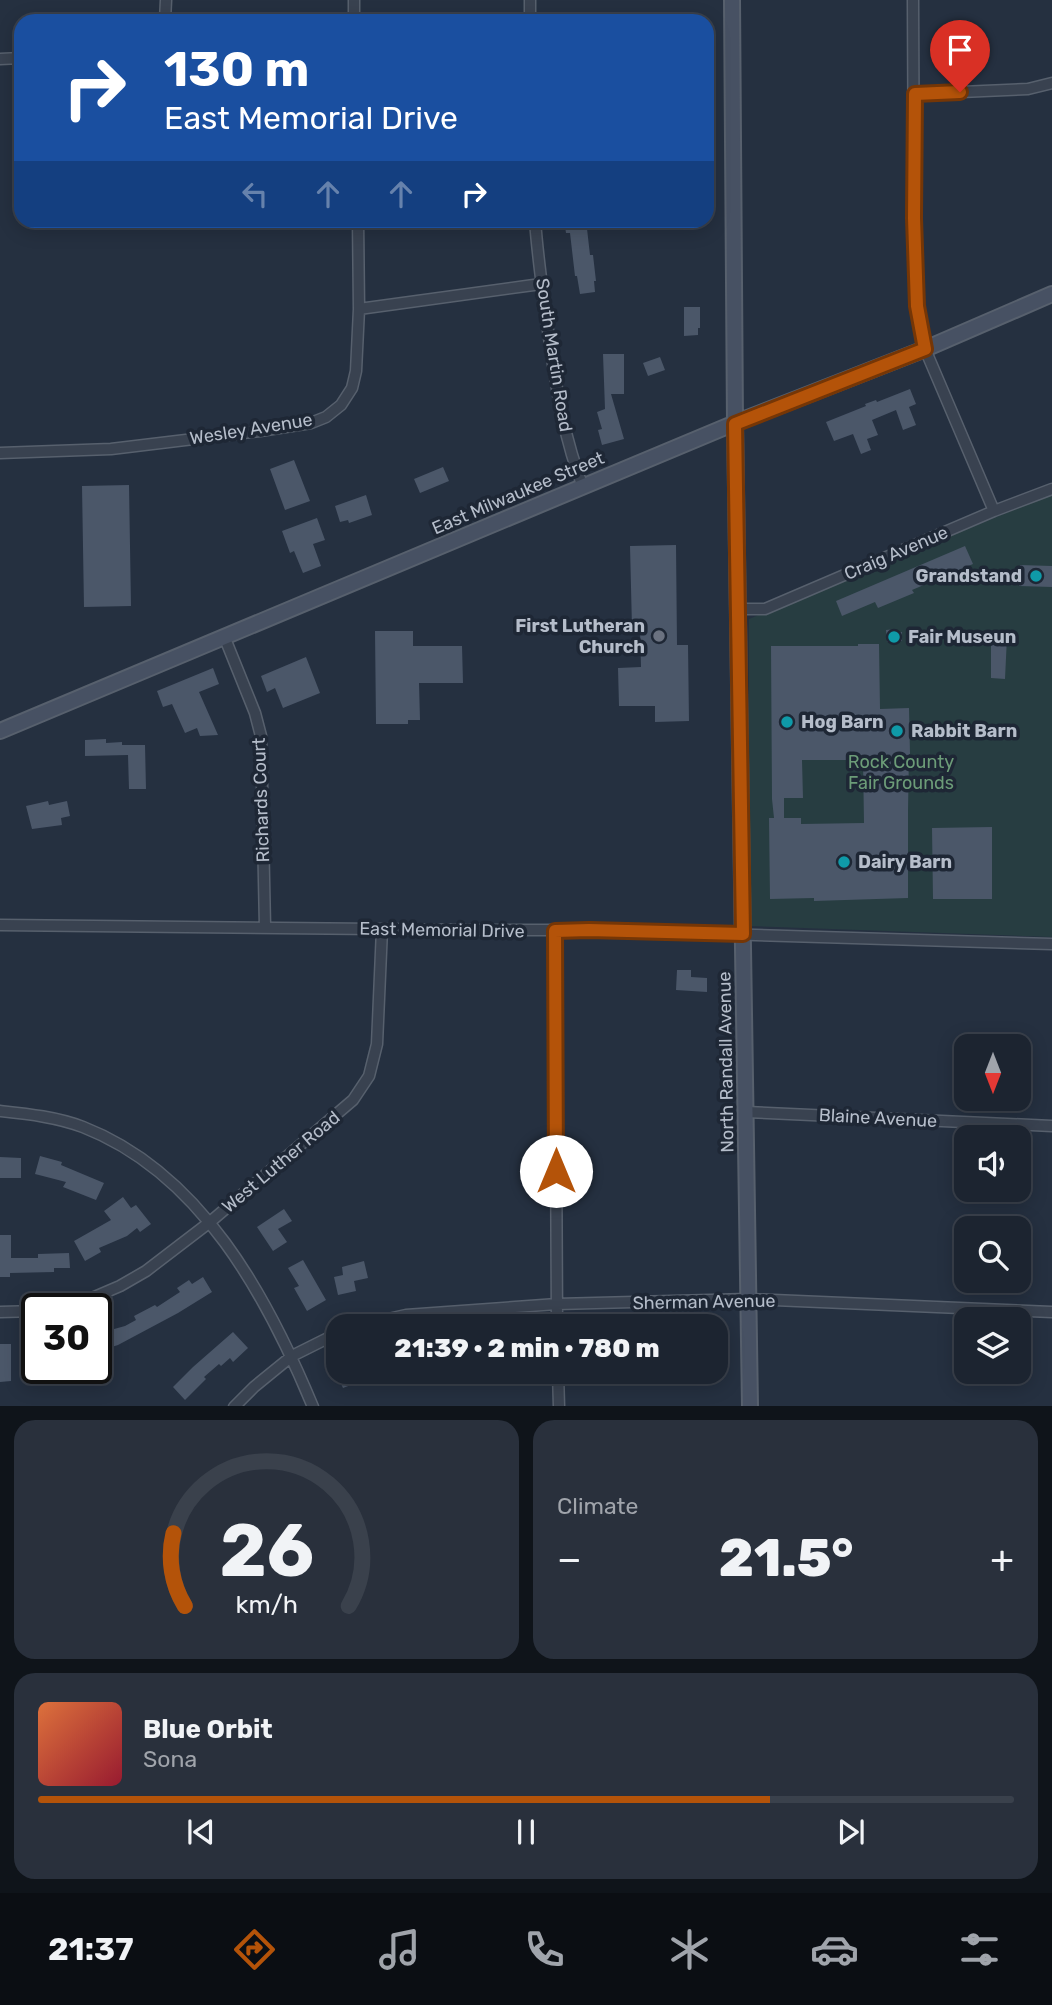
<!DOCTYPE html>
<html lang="en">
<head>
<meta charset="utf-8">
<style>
  :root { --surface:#1c2430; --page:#29303c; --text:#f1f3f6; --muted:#a0a4ab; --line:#3a414c; --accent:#b45309 }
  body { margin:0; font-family:Rubik,sans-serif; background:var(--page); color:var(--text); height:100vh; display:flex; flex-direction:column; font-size:26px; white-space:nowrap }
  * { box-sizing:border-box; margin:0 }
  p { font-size:23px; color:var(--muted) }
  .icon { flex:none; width:38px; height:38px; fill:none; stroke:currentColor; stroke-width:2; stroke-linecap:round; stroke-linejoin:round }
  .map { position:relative; height:1406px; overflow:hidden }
  .details { display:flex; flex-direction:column; gap:14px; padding:14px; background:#0f141a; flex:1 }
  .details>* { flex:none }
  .banner { position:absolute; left:14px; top:14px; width:700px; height:214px; border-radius:21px; box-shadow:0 4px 18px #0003,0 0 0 2px var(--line); background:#1a4fa0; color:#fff; overflow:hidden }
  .needle { width:46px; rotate:180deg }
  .buttons { position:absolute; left:954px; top:1034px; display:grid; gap:14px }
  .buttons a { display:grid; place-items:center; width:77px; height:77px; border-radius:14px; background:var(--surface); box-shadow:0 4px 18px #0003,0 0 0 2px var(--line); font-size:35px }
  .speed { position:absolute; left:21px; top:1293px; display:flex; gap:14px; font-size:35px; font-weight:700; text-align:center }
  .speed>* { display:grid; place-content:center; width:91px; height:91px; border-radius:50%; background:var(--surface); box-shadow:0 4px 18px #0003,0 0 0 2px var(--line); line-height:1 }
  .speed .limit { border:4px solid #111; border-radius:10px; background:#fff; color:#111 }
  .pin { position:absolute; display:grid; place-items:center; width:60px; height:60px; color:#fff; margin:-72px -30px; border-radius:50% 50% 50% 0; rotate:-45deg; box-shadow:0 0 7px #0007 }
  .pin .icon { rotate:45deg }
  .me { position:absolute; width:77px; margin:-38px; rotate:0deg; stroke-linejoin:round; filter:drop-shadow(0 0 5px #0008) }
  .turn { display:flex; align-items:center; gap:24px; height:147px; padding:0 35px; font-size:32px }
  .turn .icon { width:91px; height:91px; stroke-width:2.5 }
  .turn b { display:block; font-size:49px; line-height:60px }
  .lanes { display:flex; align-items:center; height:66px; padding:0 35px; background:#0003; justify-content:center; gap:35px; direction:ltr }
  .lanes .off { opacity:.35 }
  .big { font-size:52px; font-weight:800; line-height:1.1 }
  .details .card { flex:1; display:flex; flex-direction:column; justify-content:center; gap:10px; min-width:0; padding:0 24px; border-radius:21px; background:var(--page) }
  .details .dial { align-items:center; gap:0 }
  .dial svg { height:182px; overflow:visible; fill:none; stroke:var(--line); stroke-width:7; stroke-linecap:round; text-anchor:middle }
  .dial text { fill:var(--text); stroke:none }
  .song { display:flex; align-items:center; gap:21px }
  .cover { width:84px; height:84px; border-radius:10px; background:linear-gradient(135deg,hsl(20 70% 55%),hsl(350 70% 35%)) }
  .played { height:7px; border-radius:4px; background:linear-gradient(90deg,var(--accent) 75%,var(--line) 75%) }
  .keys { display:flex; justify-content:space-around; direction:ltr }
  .heat { display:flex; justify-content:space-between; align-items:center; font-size:38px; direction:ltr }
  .details .tiles { flex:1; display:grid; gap:14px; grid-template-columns:1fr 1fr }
  .card:last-child { grid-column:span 2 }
  .trip { position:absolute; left:326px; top:1314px; width:402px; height:70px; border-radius:21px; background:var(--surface); box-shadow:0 4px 18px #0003,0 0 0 2px var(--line); font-weight:800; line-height:70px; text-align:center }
  .menu { display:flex; height:112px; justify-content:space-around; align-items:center; background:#0b0e13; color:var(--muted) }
  .menu .icon { width:49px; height:49px }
  .menu .on { color:var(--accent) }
  .menu b { font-size:32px; color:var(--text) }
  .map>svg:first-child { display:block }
  .green { fill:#273d41 }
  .building { fill:#4b5769; fill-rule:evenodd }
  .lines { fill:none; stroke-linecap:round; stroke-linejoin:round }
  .street-casing { stroke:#57606d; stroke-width:13 }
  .secondary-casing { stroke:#57606d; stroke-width:18 }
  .street { stroke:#394250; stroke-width:10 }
  .secondary { stroke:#475163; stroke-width:14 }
  .route-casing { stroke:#753606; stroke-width:18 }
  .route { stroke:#b45309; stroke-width:12 }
  .culture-dot { fill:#0f9aa8; stroke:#1e2735; stroke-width:2.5 }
  .worship-dot { fill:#6b7280; stroke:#1e2735; stroke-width:2.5 }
  .labels { text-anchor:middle; stroke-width:7; stroke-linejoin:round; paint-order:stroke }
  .street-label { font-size:18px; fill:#b5bdca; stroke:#1e2735 }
  .poi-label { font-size:18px; font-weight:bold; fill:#b5bdca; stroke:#1e2735; text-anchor:start }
  .park-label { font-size:18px; fill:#6c9c78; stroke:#1e2735 }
</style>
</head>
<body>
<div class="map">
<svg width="1052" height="1407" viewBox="0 0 1052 1407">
  <rect width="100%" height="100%" fill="#253040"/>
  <path class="green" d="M1052 494V937L749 926V619Z"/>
  <path class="building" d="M564 220H586L590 255H593L596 281H594L595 292 580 294 577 276H575L570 233H566Z
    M684 307H700V328H698V335L684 336Z
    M603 354H624V394H611L624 439 602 445 598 430 602 429 597 412 605 409Z
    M660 357 665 370 648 376 643 363Z
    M910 389 916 404 909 407 916 425 903 430 896 410 872 420 878 435 867 439 871 450 861 454 853 434 834 441 826 422 866 406 865 404 876 400 877 402Z
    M294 460 310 501 285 510 270 469Z
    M443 467 449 481 420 493 414 479Z
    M129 485 131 606 84 607 82 486Z
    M366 495 372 515 349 523 348 520 340 522 335 506Z
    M317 518 325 540 313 544 321 566 303 573 294 551 290 553 282 531Z
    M676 545 677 645H688L689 721 655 722V706H619L618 668 641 667 640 628H632L630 546Z
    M965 546 973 564 912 590 914 593 878 608 875 602 842 616 836 601Z
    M1020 565 1052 566V587L1019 586Z
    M896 629V633L902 632V641L887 642 886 630Z
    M375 631H413V646H462L463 683H419L420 720H408V724H376Z
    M991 637H1007L1005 679 991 678Z
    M858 644H879L880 709 909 708 910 754H909L908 811V898L814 901V898L770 899 769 818H774L772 799 771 646H858ZM802 760H863L864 823 801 824V818H784V798H803Z
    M306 657 320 693 283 708 275 688 267 692 261 676Z
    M213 668 219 684 199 692 218 735 200 736 197 728 185 733 172 704 163 707 157 691Z
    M106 739V743L122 742V745H145L146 789H129L128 755 85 756V740Z
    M48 801 49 805 67 801 70 816 61 818 62 825 32 829 26 806Z
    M992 827V899H933L932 828Z
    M677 970H691V977L707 978V992L676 990Z
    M40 1156 62 1162 61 1165 104 1183 96 1200 63 1187 66 1182 35 1174Z
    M0 1157 21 1158V1178H0Z
    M123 1197 131 1208 136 1205 151 1224 140 1232 137 1228 127 1236 99 1248 101 1252 85 1261 74 1241 111 1220 104 1211Z
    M284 1209 292 1221 278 1229 287 1242 273 1251 257 1227Z
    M0 1235H11V1258H38V1254L69 1253 70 1268H54V1272L10 1273V1277H0Z
    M303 1260 326 1300 307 1311 294 1288 299 1286 288 1268Z
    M364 1261 368 1278 354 1281 356 1291 338 1295 334 1277 343 1275 342 1267Z
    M203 1277 212 1292 178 1313 118 1345 96 1352V1334L125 1326 136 1320 134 1316 155 1305 157 1307 180 1292 177 1288 189 1280 192 1284Z
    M233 1332 248 1348 233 1362 230 1358 221 1366 219 1364 204 1377 206 1379 185 1400 173 1387 193 1367Z
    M0 1344H11V1381L0 1382Z
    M345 1372H382V1373L343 1388 337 1375Z"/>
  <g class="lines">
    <defs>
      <path id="street" d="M354 0V21
        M530 0V21
        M913 0 914 218 917 306 925 349 994 511
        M165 21 166 0
        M0 59 21 58
        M915 94 1028 89 1052 83
        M535 220C538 262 544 303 550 344 557 393 565 441 583 487
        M359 309 541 284
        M0 453 111 449 260 431 311 423 326 417 341 405 352 388 356 371 359 309 358 220
        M739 609H765L994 511 1052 489
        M224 636 255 713 261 736 265 927
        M0 925 475 930H589L1052 944
        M555 931 557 1326
        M0 1111C28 1114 57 1117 83 1127 201 1173 267 1296 313 1407
        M746 1112 1052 1126
        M57 1309 78 1304 120 1286 146 1271 210 1222 353 1100 369 1076 377 1044 382 929
        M0 1312 37 1311
        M357 1326 406 1315 557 1304 749 1299 1052 1312
        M558 1372 559 1407
        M234 1407 254 1387 292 1356 338 1333"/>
      <path id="secondary" d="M732 0 735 423 750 1407
        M0 731 472 533 735 423 925 349 1052 294"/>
    </defs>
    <use href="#street" class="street-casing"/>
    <use href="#secondary" class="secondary-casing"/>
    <use href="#street" class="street"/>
    <use href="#secondary" class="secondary"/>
  </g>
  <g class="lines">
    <defs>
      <path id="route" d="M556 1171 555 931 589 930 743 934 735 424 925 349 917 306 914 218 915 94 960 92"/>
    </defs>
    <use href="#route" class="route-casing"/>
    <use href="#route" class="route"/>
  </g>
  <g class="culture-dot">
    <circle cx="1036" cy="576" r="7"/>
    <circle cx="894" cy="637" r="7"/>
    <circle cx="787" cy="722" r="7"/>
    <circle cx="897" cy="731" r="7"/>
    <circle cx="844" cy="862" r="7"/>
  </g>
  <circle class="worship-dot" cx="659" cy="636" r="7"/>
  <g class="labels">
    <g class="street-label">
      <text transform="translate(554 355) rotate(81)" y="6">South Martin Road</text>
      <text transform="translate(251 429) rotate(-9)" y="6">Wesley Avenue</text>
      <text transform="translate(518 493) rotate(-23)" y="6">East Milwaukee Street</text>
      <text transform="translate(896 553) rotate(-23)" y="6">Craig Avenue</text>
      <text transform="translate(261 800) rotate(-92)" y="6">Richards Court</text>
      <text transform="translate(442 930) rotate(1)" y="6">East Memorial Drive</text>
      <text transform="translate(726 1062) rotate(-91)" y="6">North Randall Avenue</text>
      <text transform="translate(878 1118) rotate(3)" y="6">Blaine Avenue</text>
      <text transform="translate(281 1162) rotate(-40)" y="6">West Luther Road</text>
      <text transform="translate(704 1302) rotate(-1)" y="6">Sherman Avenue</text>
    </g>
    <g class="poi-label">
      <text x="1022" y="582" text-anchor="end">Grandstand</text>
      <text x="645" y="632" text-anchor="end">First Lutheran<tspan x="645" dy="21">Church</tspan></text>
      <text x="908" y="643">Fair Museun</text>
      <text x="801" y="728">Hog Barn</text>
      <text x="911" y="737">Rabbit Barn</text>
      <text x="858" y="868">Dairy Barn</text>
    </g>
    <g class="park-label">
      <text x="901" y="768">Rock County<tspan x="901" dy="21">Fair Grounds</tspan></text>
    </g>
  </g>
</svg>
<div class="buttons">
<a><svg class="needle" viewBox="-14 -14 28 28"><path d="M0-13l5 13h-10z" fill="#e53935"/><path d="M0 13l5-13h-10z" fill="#a0a4ab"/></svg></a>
<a><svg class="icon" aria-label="sound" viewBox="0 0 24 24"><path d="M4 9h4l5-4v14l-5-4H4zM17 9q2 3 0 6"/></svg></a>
<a><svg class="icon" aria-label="search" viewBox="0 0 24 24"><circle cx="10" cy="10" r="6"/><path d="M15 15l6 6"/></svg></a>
<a><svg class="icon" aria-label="layers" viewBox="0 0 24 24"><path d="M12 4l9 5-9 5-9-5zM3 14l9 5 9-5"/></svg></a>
</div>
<div class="speed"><div class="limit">30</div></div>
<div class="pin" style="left:960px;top:92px;background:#d93025"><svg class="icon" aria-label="arrive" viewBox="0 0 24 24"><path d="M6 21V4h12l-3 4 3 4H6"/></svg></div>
<svg class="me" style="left:556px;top:1171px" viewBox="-20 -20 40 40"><circle r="19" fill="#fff"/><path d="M0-13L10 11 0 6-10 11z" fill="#b45309"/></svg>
<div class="trip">21:39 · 2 min · 780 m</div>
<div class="banner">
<div class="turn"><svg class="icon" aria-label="right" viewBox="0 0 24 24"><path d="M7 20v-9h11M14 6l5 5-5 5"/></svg><div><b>130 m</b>East Memorial Drive</div></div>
<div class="lanes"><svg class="icon off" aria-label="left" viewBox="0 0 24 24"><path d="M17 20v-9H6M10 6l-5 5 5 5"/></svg><svg class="icon off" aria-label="ahead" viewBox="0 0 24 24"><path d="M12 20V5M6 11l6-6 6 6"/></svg><svg class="icon off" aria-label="ahead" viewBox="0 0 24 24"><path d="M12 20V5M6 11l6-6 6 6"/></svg><svg class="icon" aria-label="right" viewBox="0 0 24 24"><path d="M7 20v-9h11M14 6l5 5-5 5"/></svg></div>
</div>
</div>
<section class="details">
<div class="tiles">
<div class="card dial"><svg viewBox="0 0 100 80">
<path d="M14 69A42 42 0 1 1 86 69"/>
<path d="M14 69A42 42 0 0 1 9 37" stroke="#b45309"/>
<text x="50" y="56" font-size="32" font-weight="700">26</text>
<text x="50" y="72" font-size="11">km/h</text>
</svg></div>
<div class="card"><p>Climate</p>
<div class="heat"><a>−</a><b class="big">21.5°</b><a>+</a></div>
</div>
<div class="card">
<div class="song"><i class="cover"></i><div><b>Blue Orbit</b><p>Sona</p></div></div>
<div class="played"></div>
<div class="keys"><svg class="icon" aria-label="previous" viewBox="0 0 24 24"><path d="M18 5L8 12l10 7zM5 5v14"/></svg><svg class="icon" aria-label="pause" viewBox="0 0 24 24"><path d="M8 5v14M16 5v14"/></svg><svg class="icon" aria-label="next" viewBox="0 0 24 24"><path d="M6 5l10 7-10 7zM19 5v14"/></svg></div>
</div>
</div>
</section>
<nav class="menu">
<b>21:37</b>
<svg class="icon on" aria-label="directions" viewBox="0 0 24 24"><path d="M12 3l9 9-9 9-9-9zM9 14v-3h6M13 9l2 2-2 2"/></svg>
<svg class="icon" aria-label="music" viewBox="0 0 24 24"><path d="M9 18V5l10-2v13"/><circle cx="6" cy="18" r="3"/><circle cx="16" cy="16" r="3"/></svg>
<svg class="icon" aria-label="phone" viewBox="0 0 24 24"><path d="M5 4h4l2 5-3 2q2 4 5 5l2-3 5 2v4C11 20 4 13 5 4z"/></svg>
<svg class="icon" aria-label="climate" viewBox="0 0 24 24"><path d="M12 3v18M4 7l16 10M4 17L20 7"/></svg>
<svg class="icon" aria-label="car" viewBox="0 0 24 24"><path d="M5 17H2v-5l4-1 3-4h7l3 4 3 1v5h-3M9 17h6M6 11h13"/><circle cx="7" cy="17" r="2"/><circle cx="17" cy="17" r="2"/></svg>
<svg class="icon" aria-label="filters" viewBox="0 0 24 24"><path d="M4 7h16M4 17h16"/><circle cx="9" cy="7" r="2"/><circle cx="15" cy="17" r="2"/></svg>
</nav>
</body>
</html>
